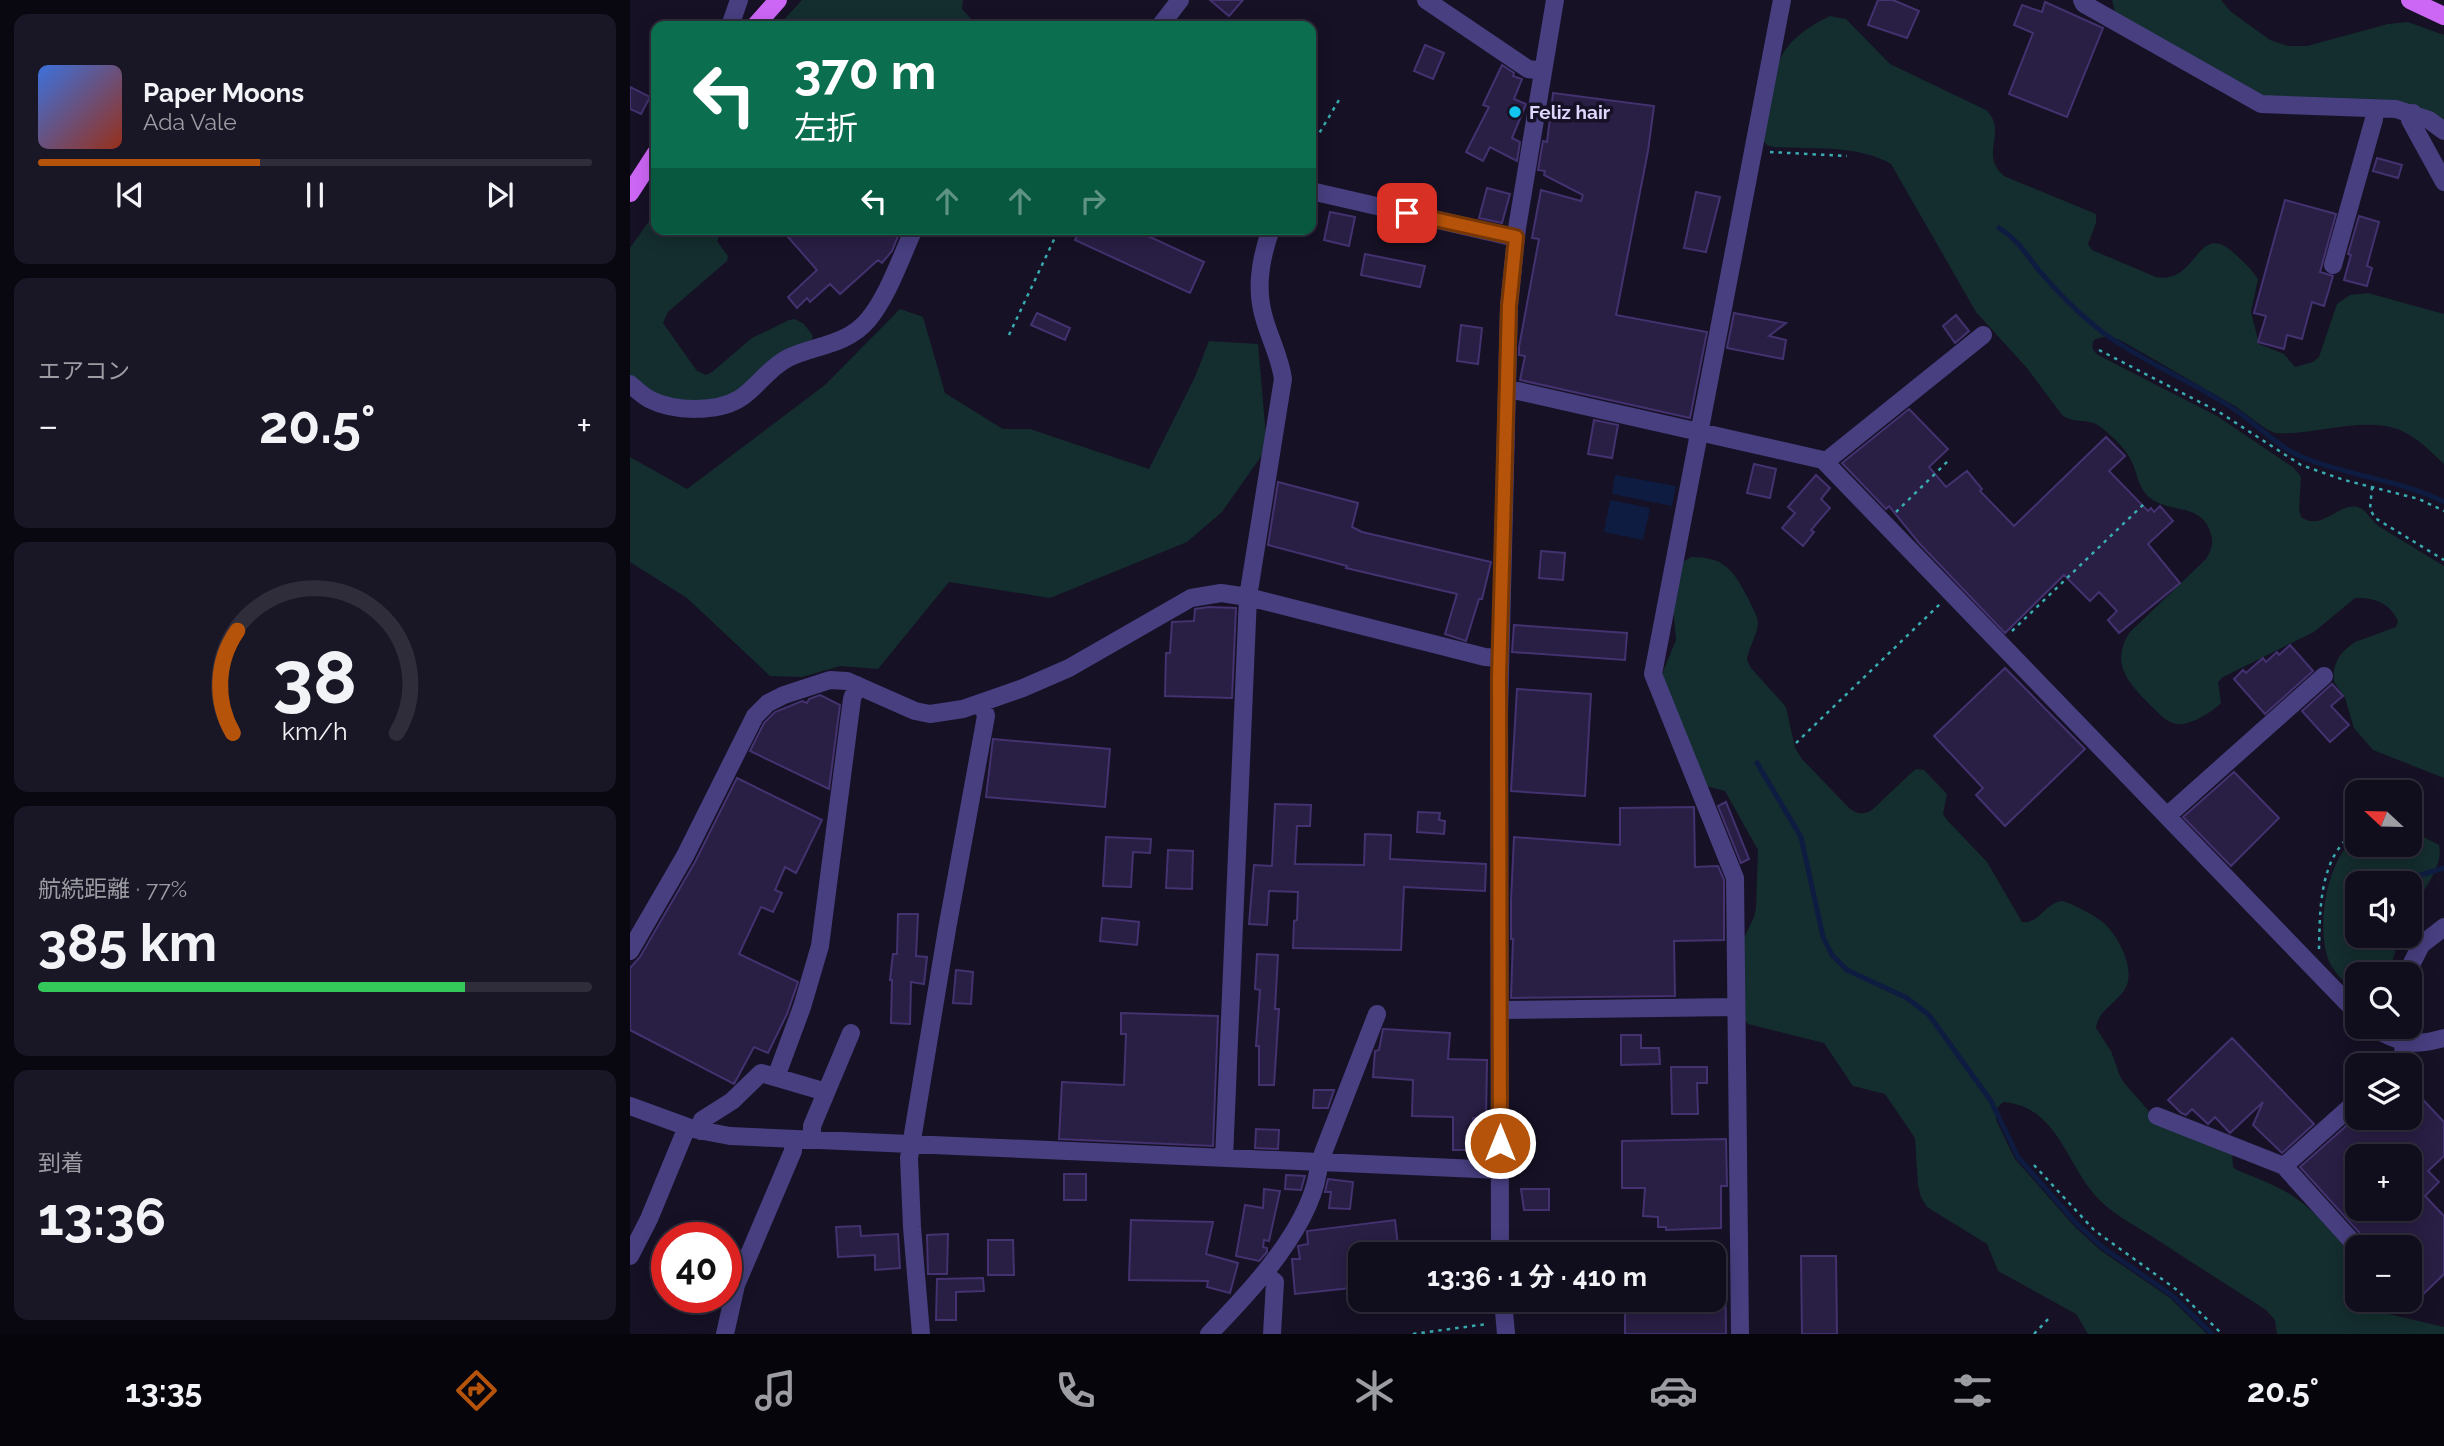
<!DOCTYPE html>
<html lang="ja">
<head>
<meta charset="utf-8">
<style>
  :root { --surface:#100d1c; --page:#191625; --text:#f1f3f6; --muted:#9c9ca3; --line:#302d3b; --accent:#b45309 }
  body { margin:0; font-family:Raleway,"Noto Sans JP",sans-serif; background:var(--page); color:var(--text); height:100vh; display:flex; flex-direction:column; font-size:26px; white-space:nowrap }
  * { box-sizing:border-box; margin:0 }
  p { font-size:23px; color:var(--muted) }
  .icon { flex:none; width:38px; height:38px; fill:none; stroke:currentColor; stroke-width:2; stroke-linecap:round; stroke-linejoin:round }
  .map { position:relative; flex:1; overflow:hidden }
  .drawer { display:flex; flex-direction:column; gap:14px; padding:14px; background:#09070f; width:630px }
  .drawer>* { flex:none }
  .top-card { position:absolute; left:21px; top:21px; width:665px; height:214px; border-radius:14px; box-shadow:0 4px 18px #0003,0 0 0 2px var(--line); background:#0b6e4f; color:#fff; overflow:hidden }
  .needle { width:46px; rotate:292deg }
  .tools { position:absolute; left:1715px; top:780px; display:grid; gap:14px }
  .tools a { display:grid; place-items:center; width:77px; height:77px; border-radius:14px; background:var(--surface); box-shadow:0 4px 18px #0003,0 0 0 2px var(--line); font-size:35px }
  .speed { position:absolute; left:21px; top:1222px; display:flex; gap:14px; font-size:35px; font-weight:700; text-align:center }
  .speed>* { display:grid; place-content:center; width:91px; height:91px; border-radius:50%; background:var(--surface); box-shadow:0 4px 18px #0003,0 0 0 2px var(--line); line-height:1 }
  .speed .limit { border:10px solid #d22; background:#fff; color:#111 }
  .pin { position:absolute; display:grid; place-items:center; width:60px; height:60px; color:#fff; margin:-30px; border-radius:14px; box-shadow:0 4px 10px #0006 }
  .me { position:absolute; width:77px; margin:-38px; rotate:0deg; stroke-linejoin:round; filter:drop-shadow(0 0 5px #0008) }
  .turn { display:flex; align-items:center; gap:24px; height:147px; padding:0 28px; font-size:32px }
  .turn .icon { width:91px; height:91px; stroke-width:2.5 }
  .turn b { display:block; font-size:49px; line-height:60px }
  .lanes { display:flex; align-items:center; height:66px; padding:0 28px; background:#0003; justify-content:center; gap:35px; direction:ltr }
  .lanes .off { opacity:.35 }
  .big { font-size:52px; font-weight:700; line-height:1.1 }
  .drawer .tile { flex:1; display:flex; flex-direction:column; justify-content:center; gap:10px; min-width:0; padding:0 24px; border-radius:14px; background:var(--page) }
  .drawer .dial { align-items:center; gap:0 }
  .dial svg { height:182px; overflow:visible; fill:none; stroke:var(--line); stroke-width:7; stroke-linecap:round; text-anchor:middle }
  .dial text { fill:var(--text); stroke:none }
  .song { display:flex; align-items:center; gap:21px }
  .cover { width:84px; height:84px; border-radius:10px; background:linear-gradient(135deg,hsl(220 70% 55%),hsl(10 70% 35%)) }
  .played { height:7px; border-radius:4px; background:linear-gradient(90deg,var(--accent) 40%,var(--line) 40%) }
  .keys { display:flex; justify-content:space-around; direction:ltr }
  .heat { display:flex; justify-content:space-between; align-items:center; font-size:38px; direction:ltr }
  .charge { height:10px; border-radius:5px; background:linear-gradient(90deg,#34c759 77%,var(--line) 0) }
  .trip { position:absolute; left:718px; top:1242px; width:378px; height:70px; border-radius:14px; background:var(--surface); box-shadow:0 4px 18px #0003,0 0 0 2px var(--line); font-weight:700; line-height:70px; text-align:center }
  .menu { display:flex; height:112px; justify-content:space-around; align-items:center; background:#06050b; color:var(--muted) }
  .menu .icon { width:49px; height:49px }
  .menu .active { color:var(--accent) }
  .menu b { font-size:32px; color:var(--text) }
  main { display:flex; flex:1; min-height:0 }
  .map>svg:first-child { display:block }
  .green { fill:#142d2e }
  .water { fill:#0e1c41 }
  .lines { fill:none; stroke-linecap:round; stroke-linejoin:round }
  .stream { stroke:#0e1c41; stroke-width:5 }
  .building { fill:#291e44; stroke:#43326f; stroke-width:2; fill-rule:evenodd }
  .path { stroke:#38acb0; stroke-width:2.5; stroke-dasharray:3.5 5; stroke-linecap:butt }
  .minor { stroke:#473f80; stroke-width:18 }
  .major { stroke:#cc66f5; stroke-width:18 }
  .route-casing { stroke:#753606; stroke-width:18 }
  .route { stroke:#b45309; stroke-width:12 }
  .poi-dot { fill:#11c5ef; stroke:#161125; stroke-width:2.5 }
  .labels { text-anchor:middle; stroke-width:7; stroke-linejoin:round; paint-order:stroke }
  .poi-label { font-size:19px; font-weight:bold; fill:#dfd7fc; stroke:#161125; text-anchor:start }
</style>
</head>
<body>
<main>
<section class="drawer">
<div class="tile">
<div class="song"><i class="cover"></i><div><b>Paper Moons</b><p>Ada Vale</p></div></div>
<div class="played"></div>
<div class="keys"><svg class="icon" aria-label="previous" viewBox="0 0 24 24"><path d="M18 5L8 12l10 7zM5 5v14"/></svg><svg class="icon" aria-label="pause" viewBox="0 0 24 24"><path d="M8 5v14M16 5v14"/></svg><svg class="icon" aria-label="next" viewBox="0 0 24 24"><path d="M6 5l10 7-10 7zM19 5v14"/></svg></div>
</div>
<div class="tile"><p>エアコン</p>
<div class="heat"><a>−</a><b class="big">20.5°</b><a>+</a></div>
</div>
<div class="tile dial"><svg viewBox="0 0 100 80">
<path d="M14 69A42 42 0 1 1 86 69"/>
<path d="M14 69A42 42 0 0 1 16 24" stroke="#b45309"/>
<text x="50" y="56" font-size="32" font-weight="700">38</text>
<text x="50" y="72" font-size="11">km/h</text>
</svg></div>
<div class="tile"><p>航続距離 · 77%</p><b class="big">385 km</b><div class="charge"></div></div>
<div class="tile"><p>到着</p><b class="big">13:36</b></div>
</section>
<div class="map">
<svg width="1814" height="1334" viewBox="0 0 1814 1334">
  <rect width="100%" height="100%" fill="#161125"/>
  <path class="green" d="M172 0H333L332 9 348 26H148Z
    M1482 0H1591L1600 11 1640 40 1658 46H1677L1758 24 1778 22 1814 35V122L1633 97 1494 20 1485 12Z
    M1200 16 1216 19 1260 64 1356 110C1379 132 1348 153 1374 176L1466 214V223L1458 244 1462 250 1526 277C1569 285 1566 218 1605 254 1614 262 1621 269 1628 279L1621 312 1629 344 1654 354 1665 367 1683 362 1689 357 1707 304 1720 295 1738 293 1814 314V464C1802 453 1790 440 1776 433 1740 413 1685 436 1645 433L1636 429 1605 406 1492 341C1482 337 1474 335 1464 340 1461 347 1462 350 1468 355L1587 416 1664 468 1671 477 1669 509 1671 517C1693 533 1710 499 1730 508 1736 510 1742 522 1750 527L1814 566V778L1743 750 1724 728 1715 698 1704 682C1702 663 1710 652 1725 642L1766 627 1768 621C1760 603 1744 597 1725 598L1684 632 1593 677 1588 682 1591 703C1582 712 1560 726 1547 724 1535 722 1528 712 1520 705 1499 683 1480 665 1499 633L1576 559C1581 550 1584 544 1581 534 1572 502 1540 514 1520 498 1507 487 1508 473 1501 460 1495 448 1482 436 1472 428 1460 417 1445 425 1432 415L1397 368 1346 312 1261 164C1230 145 1180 149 1144 147L1137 145 1133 140C1143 79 1137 46 1200 16Z
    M26 211V229H93L87 241 98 256 97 261 38 312 33 323 67 371 76 375 82 372 122 338 159 320 165 319 174 324 183 336 181 342 95 399 49 401 24 395 0 376V248Z
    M270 309 293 317 315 393 373 429H400L519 469 565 377 579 341 628 344 637 448 592 512 557 542 420 598 319 582 248 669 210 666 172 677 140 676 57 598 0 562V457L57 489 195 385Z
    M1061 557C1095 557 1103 570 1118 598 1121 606 1128 615 1128 624 1127 636 1118 648 1117 660L1121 668 1156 707 1165 748 1172 759 1220 809C1228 814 1233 815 1242 810L1280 774 1286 769 1294 770 1317 794 1313 814 1317 820 1357 862 1392 922C1409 925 1415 902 1433 901 1447 906 1465 915 1476 925 1490 939 1506 971 1495 989 1487 1003 1468 1010 1466 1028L1481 1051 1490 1076 1495 1084 1526 1119 1602 1152 1603 1167 1607 1170C1649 1187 1667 1193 1697 1227 1703 1234 1710 1240 1715 1248 1729 1275 1712 1297 1746 1311L1814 1327V1334H1647L1645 1320 1636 1310C1599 1286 1561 1262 1523 1237 1503 1224 1478 1212 1463 1193 1435 1159 1425 1106 1373 1102L1366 1109V1120L1385 1159 1444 1226 1470 1250 1540 1298 1577 1334H1458L1446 1314 1368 1271 1357 1244 1297 1207 1291 1197 1288 1185 1285 1138 1255 1094 1223 1086 1194 1043 1118 1024 1114 1019 1113 940 1124 917 1126 908 1128 850 1095 791 1076 786 1032 674 1046 640 1043 607 1049 571 1053 562Z
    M1780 830 1809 845C1814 868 1791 892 1780 912V884H1727V936H1770L1758 975H1727V995C1716 983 1701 971 1697 956 1687 923 1697 857 1727 837V845H1780Z"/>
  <path class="water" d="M985 475 1046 486 1042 506 982 494Z
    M980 500 1020 508 1013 540 974 532Z"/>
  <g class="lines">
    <path class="stream" d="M1369 228C1391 242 1396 255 1412 274 1433 298 1456 321 1482 339 1521 365 1564 383 1602 408 1626 423 1646 446 1672 457 1717 476 1772 480 1814 502
      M1127 763 1171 837 1193 937 1202 955 1217 970 1277 998 1299 1015 1361 1101 1388 1157 1446 1223 1472 1247 1543 1296 1582 1334
      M1778 884 1791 875 1814 868"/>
  </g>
  <path class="building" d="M580 0H613L599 16Z
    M1248 0H1263L1289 11 1277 38 1238 25Z
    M1415 2 1473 28 1437 117 1379 94 1403 33 1384 25 1392 5 1412 12Z
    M795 45 814 53 803 79 784 71Z
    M872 65 884 73 883 76 892 79 884 99 896 104 882 138 890 142 887 161 860 147 853 161 836 152 859 107 853 105Z
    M0 87 20 97 11 114 0 109Z
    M923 93 1024 106 1018 151 986 315 1077 332 1060 418 890 380 895 356 889 355V347L909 239 902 238 911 190 951 201 953 195 914 175 915 171 908 170 913 141 917 142Z
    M1747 158 1772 165 1768 178 1743 171Z
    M857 188 880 194 872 223 849 218Z
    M1066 192 1090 197 1076 252 1054 248Z
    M1655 200 1706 214 1690 272 1703 276 1694 306 1682 302 1672 339 1657 335 1654 349 1628 342 1636 316 1624 313Z
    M700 212 725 217 719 246 694 240Z
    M1729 216 1749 222 1737 266 1742 268 1737 286 1714 280 1721 255 1718 254Z
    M151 229H271L262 251 252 263 248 260 210 294 200 284 180 302 177 298 167 308 158 297 187 270Z
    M450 229H503L574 262 560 293 445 240Z
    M735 254 795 266 790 287 731 275Z
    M407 313 440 328 435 340 401 325Z
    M1104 313 1156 323 1139 336 1156 340 1153 359 1097 348Z
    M1326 315 1339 331 1325 343 1313 326Z
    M831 325 852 328 848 364 827 361Z
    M1279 409 1318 449 1299 467 1316 487 1337 471 1352 489 1350 491 1384 526 1476 437 1495 456 1479 471 1518 511 1521 508 1524 512 1530 506 1543 521 1518 544 1550 583 1489 633 1478 620 1487 611 1469 592 1460 601 1434 575 1375 633 1289 543 1259 506 1256 509 1212 463Z
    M964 420 988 425 982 458 958 454Z
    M1124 464 1146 469 1140 498 1117 493Z
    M1186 475 1200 488 1191 499 1200 508 1181 530 1184 532 1173 546 1152 528 1165 513 1158 507Z
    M648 482 728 503 722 527 732 532 861 562 852 599H849L836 641 815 634 827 594 716 568 717 566 638 545Z
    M911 551 935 553 933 580 909 578Z
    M579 607 606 608 602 698 535 696 536 653H540L542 622 564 621 565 609Z
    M884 625 997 633 995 660 882 652Z
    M1660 645 1683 671 1635 714 1604 679 1613 670 1616 673 1633 658 1636 662 1647 652 1649 655Z
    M1375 668 1455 749 1375 826 1346 795 1353 788 1304 736Z
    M1702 684 1713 696 1701 706 1719 725 1700 742 1672 711Z
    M887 689 961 694 955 796 881 791Z
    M190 695 210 705 199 789 120 751 134 723 145 712 172 701 177 703 179 699Z
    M363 739 480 749 475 807 356 797Z
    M1604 772 1649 818 1601 866 1553 817Z
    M107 778 192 820 166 873 155 867 145 890 152 893 143 912 131 907 109 954 168 982 157 1014 138 1053 124 1047 104 1084 0 1030V968L10 957 65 862Z
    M1096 802 1119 859 1111 863 1088 806Z
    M645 804 681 805 680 826H667L665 864 734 865 735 834 761 835 760 859 856 864 855 891 774 887 771 950 663 948 664 921 667 920 668 892 639 891 637 925 619 924 624 865 642 866Z
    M1064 807 1065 867 1088 866 1094 880V940L1044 941 1045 996 881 998 883 939H881V901L884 837 990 845V808Z
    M788 812 810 813 809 820 815 821 814 834 787 832Z
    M476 837 521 839 520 853 503 852 501 887 473 886Z
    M538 850 563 851 562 889 536 888Z
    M268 914H288L286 956 297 957 294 984 281 982 280 1024 261 1023 262 980H260L263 954H267Z
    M472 918 509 922 507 945 470 941Z
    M627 954 648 955 645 1009H649L644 1085H629V1046H626L630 990 625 989Z
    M326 970 343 972 341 1004 323 1003Z
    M491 1013 588 1016 583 1146 429 1139 432 1082 494 1085 496 1034H491Z
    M753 1029 820 1033 818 1059 857 1060 856 1118H843L844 1150H823V1117L782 1116 783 1080 743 1077 745 1051 749 1050Z
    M991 1035H1011V1048H1029L1030 1064 991 1065Z
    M1602 1038 1684 1124 1652 1153 1623 1125 1633 1102 1600 1133 1585 1117 1578 1124 1562 1109 1556 1115 1551 1113 1538 1100Z
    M1041 1067H1077V1083H1067L1068 1114H1042Z
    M1780 1086 1814 1122V1156L1798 1171 1809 1182 1795 1196 1814 1216V1274L1780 1307V1248H1739L1736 1240 1670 1167 1725 1118H1780ZM1727 1157H1780V1209H1727Z
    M684 1090H704L698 1108H683Z
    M626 1129 649 1130 648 1149 625 1148Z
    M1096 1139 1097 1186H1091V1228L1036 1230V1227H1028V1217L1013 1216 1015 1188H992V1141Z
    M434 1174H456V1200H434Z
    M656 1175 675 1176 671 1190 655 1189Z
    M698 1179 723 1182 720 1209 699 1208 701 1192H695Z
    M634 1189 650 1191 639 1241 634 1240 633 1247 637 1248V1252L629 1261 606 1256 615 1205 633 1208Z
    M891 1189H919V1210H894Z
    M501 1220 583 1222 576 1254 608 1263 600 1293 577 1287 578 1281 499 1280Z
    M765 1220 768 1245H764L765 1255H730V1287L665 1294 662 1259H670L668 1246 678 1244 677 1231Z
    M230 1226 231 1236 268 1234 270 1268 245 1270V1255L208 1257 206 1227Z
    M318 1234 317 1274H298L297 1235Z
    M358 1240H383L384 1275H358Z
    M1083 1253H1095L1096 1334H995V1300H1083Z
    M1171 1256H1206L1207 1334H1172Z
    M353 1278 354 1291 326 1292V1320H306L307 1279Z"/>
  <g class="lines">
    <path class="path" d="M681 147 709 100
      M1140 152 1217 156
      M379 335 429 229
      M1469 350 1589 412 1671 465 1714 480 1789 499 1814 511
      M1742 487 1740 509 1745 518 1814 560
      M1266 512 1319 460
      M1382 631 1516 502
      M1166 743 1310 604
      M1689 949C1690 909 1689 855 1727 831
      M1404 1165 1464 1230 1547 1290 1592 1334
      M783 1334 857 1324
      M1404 1334 1421 1316"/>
    <path class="minor" d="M796 0 898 69 913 71
      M1452 0 1454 4 1631 104 1766 109 1799 120 1814 131
      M100 26 109 0
      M530 26 550 0
      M1783 113 1780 120 1814 182
      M681 191 886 238
      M1703 265 1744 119V109
      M0 384C7 390 13 396 21 400 45 412 87 412 109 399 128 387 137 369 158 358 186 345 217 345 238 320 258 296 271 257 284 229
      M877 391H888L1193 460 1727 1013
      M1195 462 1353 335
      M1537 816 1694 676
      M0 951 55 856 125 716 138 703 154 695 200 680 217 681 285 711 300 714 333 709 393 688 439 668 561 598 591 593 618 597 855 657 870 658
      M1776 975 1791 945 1814 927
      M870 1010 1106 1007
      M1742 1027C1769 1043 1784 1047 1814 1038
      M1767 1066 1773 1060 1774 1027
      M146 1077 172 1007 190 946 222 699 227 685
      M0 1106 63 1129 100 1136 870 1170
      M1527 1116 1654 1166 1728 1248
      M70 1131 72 1120 102 1101 131 1073 196 1092
      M182 1139V1126L221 1033
      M594 1158 618 597 653 379C650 358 641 341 635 321 625 290 630 260 641 229
      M693 1163V1153L747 1014
      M1654 1166 1727 1101
      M870 1255 869 713 879 306 887 228 925 0
      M0 1256 19 1219 57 1127
      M635 1274 645 1282 642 1334
      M873 1300 876 1334
      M95 1334 106 1285 163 1151V1139
      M291 1334 282 1227 279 1158 317 929 356 716 352 703
      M579 1334C620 1292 685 1224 689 1163
      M1110 1334 1105 878 1023 674 1152 0"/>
    <path class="major" d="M1780 0 1814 16
      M125 26 148 0
      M0 193 26 153"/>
  </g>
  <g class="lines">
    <defs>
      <path id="route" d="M777 213 886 237 879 306 869 678 870 1143"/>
    </defs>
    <use href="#route" class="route-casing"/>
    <use href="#route" class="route"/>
  </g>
  <circle class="poi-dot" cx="885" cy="112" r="7"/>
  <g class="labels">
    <g class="poi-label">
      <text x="899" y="119">Feliz hair</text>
    </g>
  </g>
</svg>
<div class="tools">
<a><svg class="needle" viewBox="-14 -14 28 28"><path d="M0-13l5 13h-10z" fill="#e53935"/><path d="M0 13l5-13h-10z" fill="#9c9ca3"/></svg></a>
<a><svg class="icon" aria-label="sound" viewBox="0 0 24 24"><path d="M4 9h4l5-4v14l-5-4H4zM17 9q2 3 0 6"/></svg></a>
<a><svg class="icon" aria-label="search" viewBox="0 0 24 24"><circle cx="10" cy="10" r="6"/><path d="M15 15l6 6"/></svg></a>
<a><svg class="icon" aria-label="layers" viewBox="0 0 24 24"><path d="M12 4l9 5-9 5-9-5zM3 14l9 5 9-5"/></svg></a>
<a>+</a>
<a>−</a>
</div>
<div class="speed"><div class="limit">40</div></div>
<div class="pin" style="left:777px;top:213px;background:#d93025"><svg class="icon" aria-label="arrive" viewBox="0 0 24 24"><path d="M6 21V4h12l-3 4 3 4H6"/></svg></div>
<svg class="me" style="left:870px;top:1143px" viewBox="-20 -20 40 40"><circle r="17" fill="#b45309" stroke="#fff" stroke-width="3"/><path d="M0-11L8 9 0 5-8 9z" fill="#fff"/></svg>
<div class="trip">13:36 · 1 分 · 410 m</div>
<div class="top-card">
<div class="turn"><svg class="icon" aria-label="left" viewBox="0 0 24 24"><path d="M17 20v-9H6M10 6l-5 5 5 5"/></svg><div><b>370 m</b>左折</div></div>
<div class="lanes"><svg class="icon" aria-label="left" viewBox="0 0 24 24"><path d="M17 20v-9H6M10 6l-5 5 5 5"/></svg><svg class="icon off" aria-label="ahead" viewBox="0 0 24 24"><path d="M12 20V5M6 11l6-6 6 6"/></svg><svg class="icon off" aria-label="ahead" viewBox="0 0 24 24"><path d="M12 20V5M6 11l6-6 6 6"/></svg><svg class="icon off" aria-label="right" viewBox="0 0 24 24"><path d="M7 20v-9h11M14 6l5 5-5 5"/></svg></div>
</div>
</div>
</main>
<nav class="menu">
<b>13:35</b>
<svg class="icon active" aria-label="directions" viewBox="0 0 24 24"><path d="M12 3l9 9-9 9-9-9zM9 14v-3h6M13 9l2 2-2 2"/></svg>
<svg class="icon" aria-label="music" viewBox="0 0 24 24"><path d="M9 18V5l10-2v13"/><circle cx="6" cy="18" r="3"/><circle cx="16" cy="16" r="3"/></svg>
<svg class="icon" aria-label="phone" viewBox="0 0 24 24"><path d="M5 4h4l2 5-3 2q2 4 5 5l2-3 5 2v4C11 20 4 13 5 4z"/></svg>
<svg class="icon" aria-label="climate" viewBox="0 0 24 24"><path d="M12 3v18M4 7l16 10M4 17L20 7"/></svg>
<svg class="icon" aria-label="car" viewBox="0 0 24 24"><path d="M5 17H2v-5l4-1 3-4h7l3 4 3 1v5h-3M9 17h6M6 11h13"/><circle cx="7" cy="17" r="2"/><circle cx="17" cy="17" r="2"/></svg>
<svg class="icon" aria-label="filters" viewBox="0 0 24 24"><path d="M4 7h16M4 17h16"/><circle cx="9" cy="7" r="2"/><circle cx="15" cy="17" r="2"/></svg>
<b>20.5°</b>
</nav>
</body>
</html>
